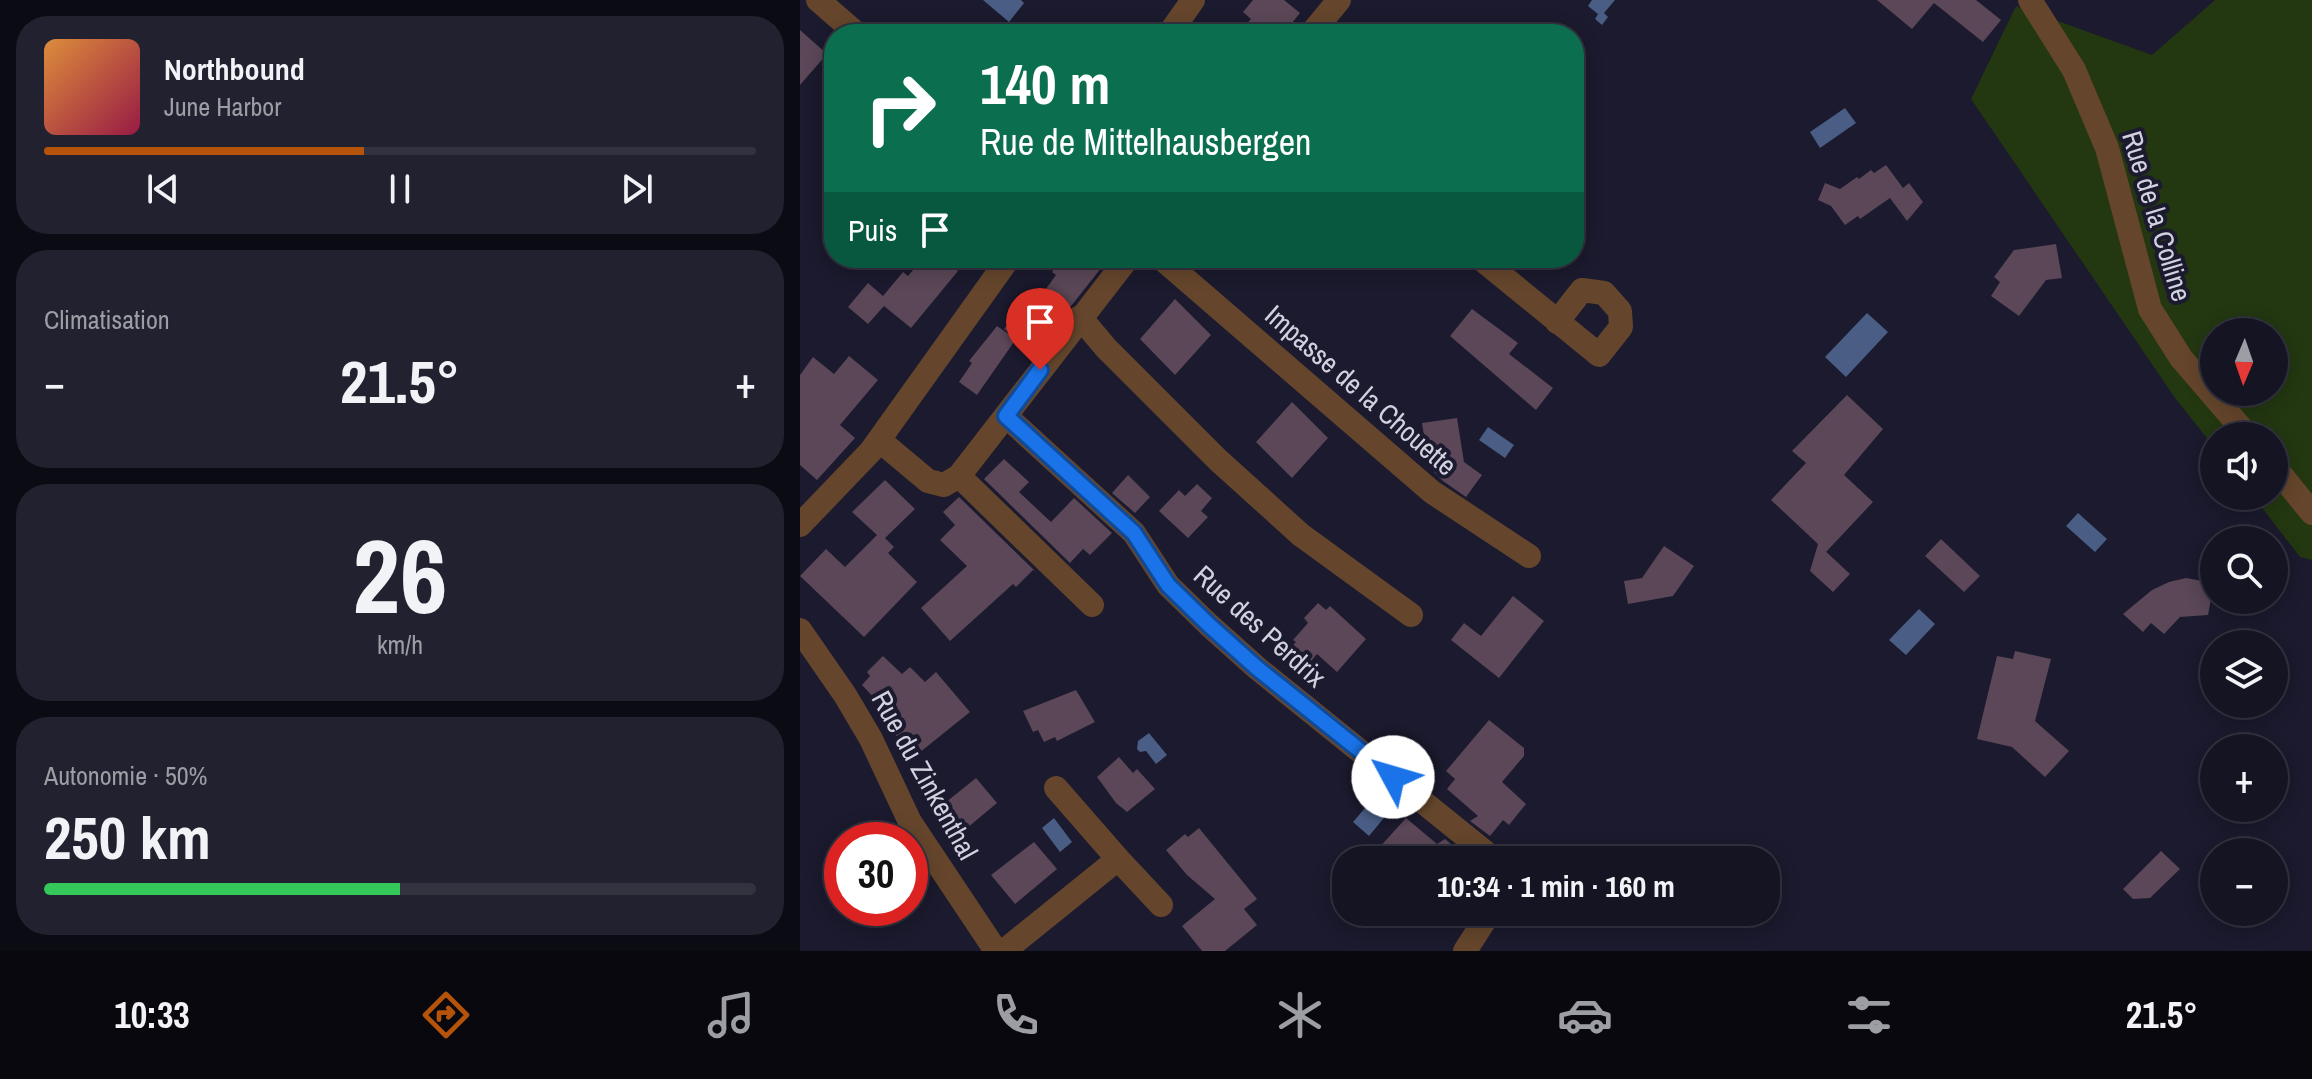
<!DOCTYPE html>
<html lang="fr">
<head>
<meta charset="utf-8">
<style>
  :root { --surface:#141422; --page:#21212f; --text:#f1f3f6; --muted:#9d9ea5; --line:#333340; --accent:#b45309 }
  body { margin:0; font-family:"Archivo Narrow",sans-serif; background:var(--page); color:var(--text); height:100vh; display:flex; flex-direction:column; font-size:30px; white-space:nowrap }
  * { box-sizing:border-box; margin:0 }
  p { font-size:26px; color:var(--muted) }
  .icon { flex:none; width:44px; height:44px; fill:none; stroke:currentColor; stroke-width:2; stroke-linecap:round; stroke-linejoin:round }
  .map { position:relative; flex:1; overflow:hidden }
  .panel { display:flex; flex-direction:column; gap:16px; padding:16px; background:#0b0b13; width:800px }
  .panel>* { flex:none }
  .top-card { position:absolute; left:24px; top:24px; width:760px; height:244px; border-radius:32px; box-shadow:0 4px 20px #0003,0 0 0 2px var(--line); background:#0b6e4f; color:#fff; overflow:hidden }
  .needle { width:52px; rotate:182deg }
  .fabs { position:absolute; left:1400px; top:318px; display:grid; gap:16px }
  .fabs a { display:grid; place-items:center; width:88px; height:88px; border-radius:50%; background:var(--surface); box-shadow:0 4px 20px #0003,0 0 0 2px var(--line); font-size:40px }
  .speed { position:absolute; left:24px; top:822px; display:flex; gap:16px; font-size:40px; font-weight:700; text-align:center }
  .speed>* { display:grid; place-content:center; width:104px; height:104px; border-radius:50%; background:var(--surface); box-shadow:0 4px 20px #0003,0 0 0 2px var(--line); line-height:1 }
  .speed .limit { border:12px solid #d22; background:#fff; color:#111 }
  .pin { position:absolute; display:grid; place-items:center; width:68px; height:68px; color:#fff; margin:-82px -34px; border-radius:50% 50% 50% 0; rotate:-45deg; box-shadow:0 0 8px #0007 }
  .pin .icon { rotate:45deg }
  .me { position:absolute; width:88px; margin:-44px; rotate:309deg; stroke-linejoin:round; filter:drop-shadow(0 0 6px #0008) }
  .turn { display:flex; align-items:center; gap:28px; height:168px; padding:0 24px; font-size:36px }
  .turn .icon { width:104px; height:104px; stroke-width:2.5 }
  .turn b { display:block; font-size:56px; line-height:68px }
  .then { display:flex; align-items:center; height:76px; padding:0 24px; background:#0003; gap:16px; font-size:30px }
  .big { font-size:60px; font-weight:700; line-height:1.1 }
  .panel .card { flex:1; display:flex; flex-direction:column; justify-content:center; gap:12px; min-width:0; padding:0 28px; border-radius:32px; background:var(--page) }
  .panel .dial { align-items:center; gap:0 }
  .dial b { font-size:104px; line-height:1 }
  .song { display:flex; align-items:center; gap:24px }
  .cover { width:96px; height:96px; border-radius:12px; background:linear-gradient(135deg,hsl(30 70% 55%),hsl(340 70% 35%)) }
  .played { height:8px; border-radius:4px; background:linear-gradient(90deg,var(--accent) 45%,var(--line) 45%) }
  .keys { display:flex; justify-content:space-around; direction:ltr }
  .heat { display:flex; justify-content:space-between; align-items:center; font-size:44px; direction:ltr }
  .charge { height:12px; border-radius:6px; background:linear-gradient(90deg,#34c759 50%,var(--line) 0) }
  .trip { position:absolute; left:532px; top:846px; width:448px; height:80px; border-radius:32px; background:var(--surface); box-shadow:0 4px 20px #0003,0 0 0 2px var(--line); font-weight:700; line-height:80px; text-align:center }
  .dock { display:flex; height:128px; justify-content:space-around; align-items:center; background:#08080e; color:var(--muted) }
  .dock .icon { width:56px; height:56px }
  .dock .current { color:var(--accent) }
  .dock b { font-size:36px; color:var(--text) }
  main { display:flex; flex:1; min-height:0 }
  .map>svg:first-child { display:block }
  .green { fill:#233711; fill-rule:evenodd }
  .water { fill:#495d85 }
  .building { fill:#5b4757 }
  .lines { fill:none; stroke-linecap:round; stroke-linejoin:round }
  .minor { stroke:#65462c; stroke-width:24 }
  .route-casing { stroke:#114b97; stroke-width:20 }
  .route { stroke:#1a73e8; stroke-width:14 }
  .labels { text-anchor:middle; stroke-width:8; stroke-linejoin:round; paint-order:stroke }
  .street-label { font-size:28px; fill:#d1d1df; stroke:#1b1a2e }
</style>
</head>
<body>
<main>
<section class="panel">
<div class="card">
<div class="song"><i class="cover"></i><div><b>Northbound</b><p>June Harbor</p></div></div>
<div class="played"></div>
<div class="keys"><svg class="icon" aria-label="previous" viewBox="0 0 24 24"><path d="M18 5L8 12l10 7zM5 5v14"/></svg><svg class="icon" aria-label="pause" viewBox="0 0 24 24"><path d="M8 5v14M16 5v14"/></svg><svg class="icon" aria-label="next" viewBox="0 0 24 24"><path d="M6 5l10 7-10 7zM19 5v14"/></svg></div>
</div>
<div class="card"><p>Climatisation</p>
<div class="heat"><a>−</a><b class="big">21.5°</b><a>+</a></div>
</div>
<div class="card dial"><b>26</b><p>km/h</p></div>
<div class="card"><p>Autonomie · 50%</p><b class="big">250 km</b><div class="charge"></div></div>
</section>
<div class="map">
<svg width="1512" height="951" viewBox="0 0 1512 951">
  <rect width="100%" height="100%" fill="#1b1a2e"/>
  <path class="green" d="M1415 0H1512V560L1500 557 1453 496H1474V436H1414V447L1375 398 1171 99 1216 6 1352 55ZM1414 332H1474V392H1414Z"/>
  <path class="water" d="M183 0H221L224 3 209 22Z
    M792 0H815L804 13 808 17 802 25 795 19 798 14 788 6Z
    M1045 108 1056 123 1020 148 1010 132Z
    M1067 313 1088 332 1046 377 1025 357Z
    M688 427 714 445 705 458 679 440Z
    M1278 513 1307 539 1295 552 1266 526Z
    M1119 609 1135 624 1106 655 1089 640Z
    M349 733 367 755 356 764 346 751 340 752 337 749 338 741Z
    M577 794 593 807 569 836 553 822Z
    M254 818 272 842 260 852 242 828Z"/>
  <path class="building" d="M453 0H484L500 13 483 34H438L451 19 443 12Z
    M1077 0H1176L1201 20 1183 42 1134 3 1112 29Z
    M0 30 27 54 0 85Z
    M1086 165 1103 188 1109 183 1123 202 1107 221 1090 198 1060 219 1058 216 1045 225 1031 206 1018 200 1025 183 1040 189 1057 177 1059 179 1071 170 1074 173Z
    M1256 244 1262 278 1246 280 1219 316 1191 296 1200 282 1194 277 1214 250Z
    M123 258H143L158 271 111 328 84 306 68 324 48 307 68 283 83 296 103 272 108 276Z
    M262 258H309L264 315 262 314 236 352 204 329 222 305 230 311 256 275 252 272Z
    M375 299 411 335 375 375 340 339Z
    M672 309 718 343 709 354 753 388 736 410 650 336Z
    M197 326 216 339 177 395 159 382 172 363 169 361Z
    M49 356 78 380 40 425 55 438 17 480 0 465V375L13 357 34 374Z
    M1047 395 1083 429 1044 475 1073 502 1026 552 1021 547 1050 574 1033 592 1010 571 1018 544 971 500 1006 463 992 451Z
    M492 402 528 438 492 478 456 442Z
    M657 418 664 462 682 475 666 497 643 481 633 471 631 458 627 455 622 423Z
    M204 459 229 482 219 492 251 522 274 498 312 533 290 555 283 549 270 563 184 479Z
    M328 475 350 497 335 513 312 493Z
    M85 480 115 509 85 538 94 547 88 553 117 582 64 637 0 576 26 549 45 567 77 535 52 512Z
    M397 484 412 498 401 511 408 517 388 538 359 511 379 490 385 496Z
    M159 497 235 571 233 570 216 587 213 584 150 641 121 608 167 566 140 540 155 525 143 512Z
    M1141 539 1180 576 1164 592 1125 556Z
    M864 546 894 566 873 596 828 604 824 581 842 578Z
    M1386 578 1414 583 1408 615 1380 617 1364 634 1351 623 1343 632 1323 614 1352 590 1369 582Z
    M713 596 744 621 699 678 651 640 664 623 681 636Z
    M518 603 526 610 530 606 566 639 537 672 517 654 507 666 489 649 496 642 493 640 508 623 504 618Z
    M1215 651 1251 659 1235 721 1269 751 1245 777 1212 747 1177 739 1197 656 1213 659Z
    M83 656 102 674 110 667 125 682 136 672 170 712 114 757 93 732 100 726 62 685 70 676 67 672Z
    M276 690 295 722 257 741 255 737 244 742 238 730 233 732 223 711Z
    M689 720 724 748V756L702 782 726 804 709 825 703 820 690 836 670 821 678 816 647 789 655 779 646 771Z
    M319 757 333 773 337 769 355 789 327 812 316 803 297 777Z
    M176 778 197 803 161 833 140 807Z
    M606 818 637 844 645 839 658 850 652 857 655 860H588L577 850Z
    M399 828 457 899 444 909 457 925 425 951H402L382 926 415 899 387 875 366 850 385 834 388 837Z
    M234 842 257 869 215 904 191 875Z
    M1361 851 1380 869 1350 898 1333 899 1323 889Z"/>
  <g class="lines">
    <path class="minor" d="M18 0 57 34
      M1230 0 1274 70 1307 148 1350 309 1381 358 1448 436
      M369 34 393 0
      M511 34 539 0
      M361 258 632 492 729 556
      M680 258 799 355 821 327 820 311 804 293 782 290 757 322
      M280 317 306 348 418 460 501 535 611 615
      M206 416 334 533 368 585 409 625 457 668 695 860
      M79 440 128 481 144 485 159 476 328 258
      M1474 466 1512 513
      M159 476 292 605
      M0 525 71 451 209 258
      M0 630 45 695 71 739 110 822 196 951
      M256 788 318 859
      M204 951 318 859 361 905
      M665 951 690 912"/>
  </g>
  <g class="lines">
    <defs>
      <path id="route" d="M240 370 206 416 334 533 368 585 409 625 457 668 593 777"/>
    </defs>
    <use href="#route" class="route-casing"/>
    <use href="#route" class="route"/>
  </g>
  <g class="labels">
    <g class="street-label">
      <text transform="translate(1357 216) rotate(73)" y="10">Rue de la Colline</text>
      <text transform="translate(561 390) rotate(41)" y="10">Impasse de la Chouette</text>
      <text transform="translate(460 626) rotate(42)" y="10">Rue des Perdrix</text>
      <text transform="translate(125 775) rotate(61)" y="10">Rue du Zinkenthal</text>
    </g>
  </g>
</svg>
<div class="fabs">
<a><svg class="needle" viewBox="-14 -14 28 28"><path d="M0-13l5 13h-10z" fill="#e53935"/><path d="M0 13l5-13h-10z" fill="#9d9ea5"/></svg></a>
<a><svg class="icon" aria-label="sound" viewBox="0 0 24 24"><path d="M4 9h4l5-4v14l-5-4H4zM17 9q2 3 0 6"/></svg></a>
<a><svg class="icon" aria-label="search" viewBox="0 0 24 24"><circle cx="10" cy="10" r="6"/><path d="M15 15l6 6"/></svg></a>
<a><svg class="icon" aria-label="layers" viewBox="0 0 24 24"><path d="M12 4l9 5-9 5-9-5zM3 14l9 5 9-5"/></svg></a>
<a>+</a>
<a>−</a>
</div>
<div class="speed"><div class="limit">30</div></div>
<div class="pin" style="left:240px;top:370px;background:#d93025"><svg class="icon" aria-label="arrive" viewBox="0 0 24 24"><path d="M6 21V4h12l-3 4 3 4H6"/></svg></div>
<svg class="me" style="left:593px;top:777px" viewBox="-20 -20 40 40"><circle r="19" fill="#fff"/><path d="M0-13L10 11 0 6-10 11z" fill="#1a73e8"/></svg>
<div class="trip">10:34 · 1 min · 160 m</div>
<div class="top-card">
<div class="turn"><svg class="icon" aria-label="right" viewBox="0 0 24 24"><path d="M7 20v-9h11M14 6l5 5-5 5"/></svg><div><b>140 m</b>Rue de Mittelhausbergen</div></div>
<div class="then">Puis<svg class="icon" aria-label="arrive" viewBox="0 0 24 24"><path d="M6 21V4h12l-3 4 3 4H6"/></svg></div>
</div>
</div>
</main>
<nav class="dock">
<b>10:33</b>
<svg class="icon current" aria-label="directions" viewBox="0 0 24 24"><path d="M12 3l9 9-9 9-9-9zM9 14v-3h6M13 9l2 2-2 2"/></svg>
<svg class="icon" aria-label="music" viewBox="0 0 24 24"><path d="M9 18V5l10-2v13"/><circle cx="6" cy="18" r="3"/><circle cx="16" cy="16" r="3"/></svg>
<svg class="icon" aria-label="phone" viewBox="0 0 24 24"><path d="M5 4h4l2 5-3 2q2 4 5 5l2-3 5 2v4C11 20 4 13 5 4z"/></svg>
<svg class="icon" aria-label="climate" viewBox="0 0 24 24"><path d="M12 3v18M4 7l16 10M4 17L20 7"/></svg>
<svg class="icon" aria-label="car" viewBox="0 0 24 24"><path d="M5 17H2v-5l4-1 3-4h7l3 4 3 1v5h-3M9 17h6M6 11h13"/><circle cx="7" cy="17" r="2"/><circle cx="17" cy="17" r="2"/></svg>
<svg class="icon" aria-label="filters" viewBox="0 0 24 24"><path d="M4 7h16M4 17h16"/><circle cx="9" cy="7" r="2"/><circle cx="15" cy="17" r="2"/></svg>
<b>21.5°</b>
</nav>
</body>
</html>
